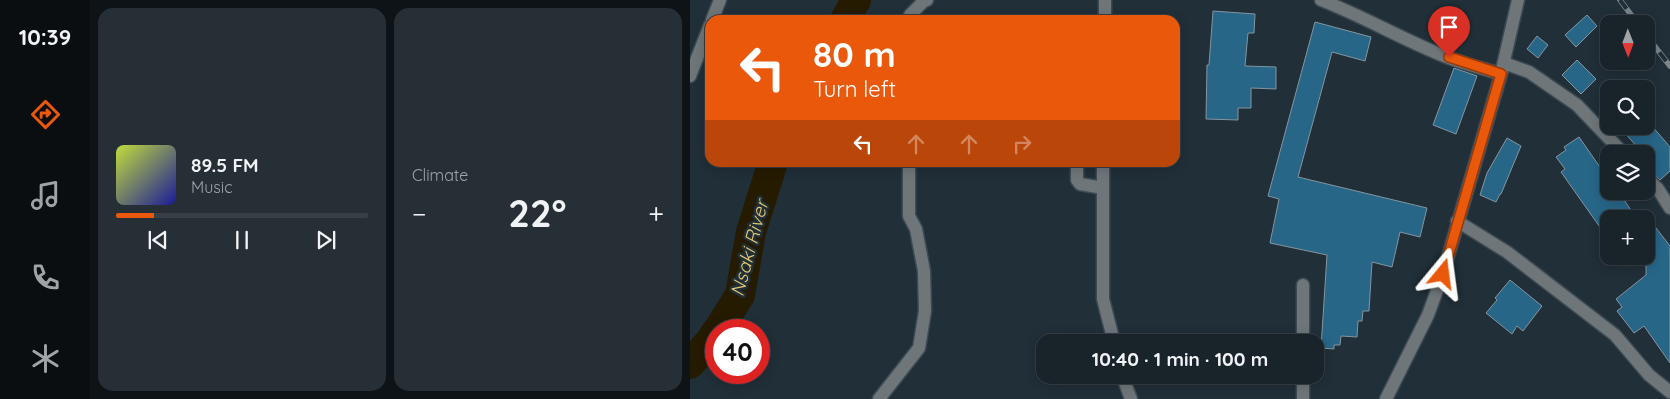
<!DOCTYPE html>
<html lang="en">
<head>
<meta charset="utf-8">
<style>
  :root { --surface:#19232a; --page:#262f36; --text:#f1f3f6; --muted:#9fa4a8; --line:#374047; --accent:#ea580c }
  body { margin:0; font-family:Quicksand,sans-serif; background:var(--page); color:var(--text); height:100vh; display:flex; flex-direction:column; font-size:19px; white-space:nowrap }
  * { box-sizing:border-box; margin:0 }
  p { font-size:16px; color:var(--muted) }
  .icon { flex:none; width:28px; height:28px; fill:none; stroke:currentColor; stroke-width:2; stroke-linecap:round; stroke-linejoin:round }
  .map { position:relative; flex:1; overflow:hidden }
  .side { display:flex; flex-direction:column; gap:8px; padding:8px; background:#0e1317; width:600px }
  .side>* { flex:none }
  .guide { position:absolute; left:15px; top:15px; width:475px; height:152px; border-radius:15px; box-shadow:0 2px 12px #0003,0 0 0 1px var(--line); background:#ea580c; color:#fff; overflow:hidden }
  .needle { width:32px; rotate:179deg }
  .controls { position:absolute; left:910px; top:15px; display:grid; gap:10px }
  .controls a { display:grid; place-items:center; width:55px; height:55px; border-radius:10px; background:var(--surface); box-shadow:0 2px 12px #0003,0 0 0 1px var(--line); font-size:25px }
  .speed { position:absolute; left:15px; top:319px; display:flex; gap:10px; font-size:25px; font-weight:700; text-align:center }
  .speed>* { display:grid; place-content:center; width:65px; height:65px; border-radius:50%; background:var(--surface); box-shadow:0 2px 12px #0003,0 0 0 1px var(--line); line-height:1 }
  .speed .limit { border:8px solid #d22; background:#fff; color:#111 }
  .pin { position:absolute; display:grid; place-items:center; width:42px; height:42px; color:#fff; margin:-51px -21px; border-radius:50% 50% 50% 0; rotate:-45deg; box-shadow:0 0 5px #0007 }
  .pin .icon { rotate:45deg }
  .me { position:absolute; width:55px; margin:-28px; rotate:16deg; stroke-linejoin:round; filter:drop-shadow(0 0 4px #0008) }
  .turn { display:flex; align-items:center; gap:18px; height:105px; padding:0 25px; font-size:22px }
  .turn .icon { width:65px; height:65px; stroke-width:2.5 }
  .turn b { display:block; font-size:35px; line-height:42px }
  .lanes { display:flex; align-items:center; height:48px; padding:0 25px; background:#0003; justify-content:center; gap:25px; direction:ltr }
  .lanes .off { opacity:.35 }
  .big { font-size:38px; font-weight:800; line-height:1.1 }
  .side .widget { flex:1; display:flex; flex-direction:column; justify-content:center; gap:8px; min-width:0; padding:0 18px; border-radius:15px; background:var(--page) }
  .song { display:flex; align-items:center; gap:15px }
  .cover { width:60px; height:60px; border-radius:8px; background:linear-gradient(135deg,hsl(70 70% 55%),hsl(240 70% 35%)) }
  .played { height:5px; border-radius:2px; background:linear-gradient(90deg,var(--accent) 15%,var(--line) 15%) }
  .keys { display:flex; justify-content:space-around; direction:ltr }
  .heat { display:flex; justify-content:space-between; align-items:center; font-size:28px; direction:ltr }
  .side .tiles { flex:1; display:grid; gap:8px; grid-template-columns:repeat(2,1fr) }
  .trip { position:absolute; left:346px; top:334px; width:288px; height:50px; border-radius:15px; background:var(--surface); box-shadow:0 2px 12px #0003,0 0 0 1px var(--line); font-weight:800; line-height:50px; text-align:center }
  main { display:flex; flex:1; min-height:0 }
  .dock { display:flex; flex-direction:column; width:90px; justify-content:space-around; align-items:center; background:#0a0e11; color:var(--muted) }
  .dock .icon { width:35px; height:35px }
  .dock .current { color:var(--accent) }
  .dock b { font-size:22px; color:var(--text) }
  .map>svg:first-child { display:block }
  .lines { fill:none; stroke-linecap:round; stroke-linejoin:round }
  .river { stroke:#251b00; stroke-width:30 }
  .building { fill:#286688; stroke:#8595a0 }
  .minor-casing { stroke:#3d4a53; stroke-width:15 }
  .minor { stroke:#6f767a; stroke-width:12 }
  .rail-casing { stroke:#7a858c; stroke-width:5.5 }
  .rail { stroke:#212f38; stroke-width:4; stroke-dasharray:11; stroke-linecap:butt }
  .route-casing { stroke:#983908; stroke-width:12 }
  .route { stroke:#ea580c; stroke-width:9 }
  .labels { text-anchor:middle; stroke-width:5; stroke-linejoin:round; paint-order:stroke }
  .water-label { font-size:19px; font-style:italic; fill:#e5c970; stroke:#212f38 }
</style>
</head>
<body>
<main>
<nav class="dock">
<b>10:39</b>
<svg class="icon current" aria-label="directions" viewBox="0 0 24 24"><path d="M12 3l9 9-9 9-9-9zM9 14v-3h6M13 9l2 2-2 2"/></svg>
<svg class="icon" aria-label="music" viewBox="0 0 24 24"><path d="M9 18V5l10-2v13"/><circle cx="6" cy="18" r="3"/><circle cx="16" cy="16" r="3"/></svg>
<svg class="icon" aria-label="phone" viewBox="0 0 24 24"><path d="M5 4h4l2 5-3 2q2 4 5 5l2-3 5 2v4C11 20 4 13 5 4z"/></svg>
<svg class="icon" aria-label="climate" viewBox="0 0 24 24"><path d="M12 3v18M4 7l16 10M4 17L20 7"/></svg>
</nav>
<section class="side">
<div class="tiles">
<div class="widget">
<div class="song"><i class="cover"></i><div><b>89.5 FM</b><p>Music</p></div></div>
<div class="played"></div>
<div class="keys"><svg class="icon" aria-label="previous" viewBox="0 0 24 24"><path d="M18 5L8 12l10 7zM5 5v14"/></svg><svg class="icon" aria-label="pause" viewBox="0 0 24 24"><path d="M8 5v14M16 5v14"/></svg><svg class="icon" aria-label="next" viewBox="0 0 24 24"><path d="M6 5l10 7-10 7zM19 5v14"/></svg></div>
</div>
<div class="widget"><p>Climate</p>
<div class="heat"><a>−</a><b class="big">22°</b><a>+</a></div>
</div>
</div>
</section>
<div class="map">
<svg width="980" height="399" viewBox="0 0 980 399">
  <rect width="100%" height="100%" fill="#212f38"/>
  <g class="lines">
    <path class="river" d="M155 20 166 0
      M28 330 50 295 61 232 83 162
      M0 364 20 341 26 332"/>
  </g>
  <path class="building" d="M523 11 565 14 564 33H558L555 66 586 67V89L561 88V108H548V120L516 119 517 65H519Z
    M768 13 779 21 770 33 759 24Z
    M897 15 907 26 886 47 875 35Z
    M625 22 681 37 675 61 642 52 608 177 737 208 730 237 710 232 702 267 682 262 679 311H673L672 321H668L667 337 651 336 650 345H644V349L631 348 637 255 580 243 589 199 578 196Z
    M847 36 858 45 848 58 837 49Z
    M887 60 906 79 891 94 872 75Z
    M764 68 787 76 766 134 743 125Z
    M929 126H962L980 147V171L970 180 957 169 956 154H942L941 151 947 147Z
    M889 137 919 180V191H928L947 219H919V240L871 172 875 169 866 157 876 150 874 147Z
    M817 138 831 146 811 194H810L806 202 790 195 797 173Z
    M956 215 980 246V363L954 326 944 333 927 311 932 307 926 299 956 275Z
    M820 280 852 306 833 331 827 326 822 334 796 313 807 300 805 298Z"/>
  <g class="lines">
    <defs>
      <path id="minor" d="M631 0C675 17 715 41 759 58 776 64 794 69 811 74
        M22 20 30 0
        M220 20V15L235 0H237
        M415 20V0
        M814 63 839 72 887 105 934 154
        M0 76 20 25
        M387 162V180L390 184 413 188
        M413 162V299L424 342
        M956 177 968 189 980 208
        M767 221 817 252 925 335 959 375 980 392
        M613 285V342
        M432 375 441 399
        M613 375V399
        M189 399 229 348 235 311 234 271 226 229 219 216V162
        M696 399 738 315 753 274 811 74 828 0"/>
    </defs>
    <use href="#minor" class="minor-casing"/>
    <use href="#minor" class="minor"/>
    <defs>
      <path id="rail" d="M930 0 948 24
        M956 35 980 66"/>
    </defs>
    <use href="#rail" class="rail-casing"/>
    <use href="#rail" class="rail"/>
  </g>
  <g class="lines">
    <defs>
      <path id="route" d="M753 274 811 74 759 57"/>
    </defs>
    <use href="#route" class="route-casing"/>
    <use href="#route" class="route"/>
  </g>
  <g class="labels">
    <g class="water-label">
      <text transform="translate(59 248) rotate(-75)" y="7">Nsaki River</text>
    </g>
  </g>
</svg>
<div class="controls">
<a><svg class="needle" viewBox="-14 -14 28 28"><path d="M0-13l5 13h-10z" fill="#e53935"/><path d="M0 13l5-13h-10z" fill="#9fa4a8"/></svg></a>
<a><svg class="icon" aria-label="search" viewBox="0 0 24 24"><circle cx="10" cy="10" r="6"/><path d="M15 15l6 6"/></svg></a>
<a><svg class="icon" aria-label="layers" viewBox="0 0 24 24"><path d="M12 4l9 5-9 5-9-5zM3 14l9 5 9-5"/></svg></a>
<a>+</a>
</div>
<div class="speed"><div class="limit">40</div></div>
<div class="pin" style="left:759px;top:57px;background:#d93025"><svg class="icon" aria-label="arrive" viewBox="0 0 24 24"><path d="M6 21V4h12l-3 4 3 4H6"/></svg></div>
<svg class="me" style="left:753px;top:274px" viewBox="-20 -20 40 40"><path d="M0-17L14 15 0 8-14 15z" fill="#ea580c" stroke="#fff" stroke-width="4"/></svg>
<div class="trip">10:40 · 1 min · 100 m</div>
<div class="guide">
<div class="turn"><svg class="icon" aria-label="left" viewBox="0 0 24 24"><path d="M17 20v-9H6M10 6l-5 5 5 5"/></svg><div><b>80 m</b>Turn left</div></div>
<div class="lanes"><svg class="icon" aria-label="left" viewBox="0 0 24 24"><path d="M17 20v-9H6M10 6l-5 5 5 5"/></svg><svg class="icon off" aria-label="ahead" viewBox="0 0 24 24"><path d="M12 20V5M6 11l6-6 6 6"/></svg><svg class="icon off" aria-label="ahead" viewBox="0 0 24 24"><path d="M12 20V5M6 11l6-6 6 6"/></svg><svg class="icon off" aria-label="right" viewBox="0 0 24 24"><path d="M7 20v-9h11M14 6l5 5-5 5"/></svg></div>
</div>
</div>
</main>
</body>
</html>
